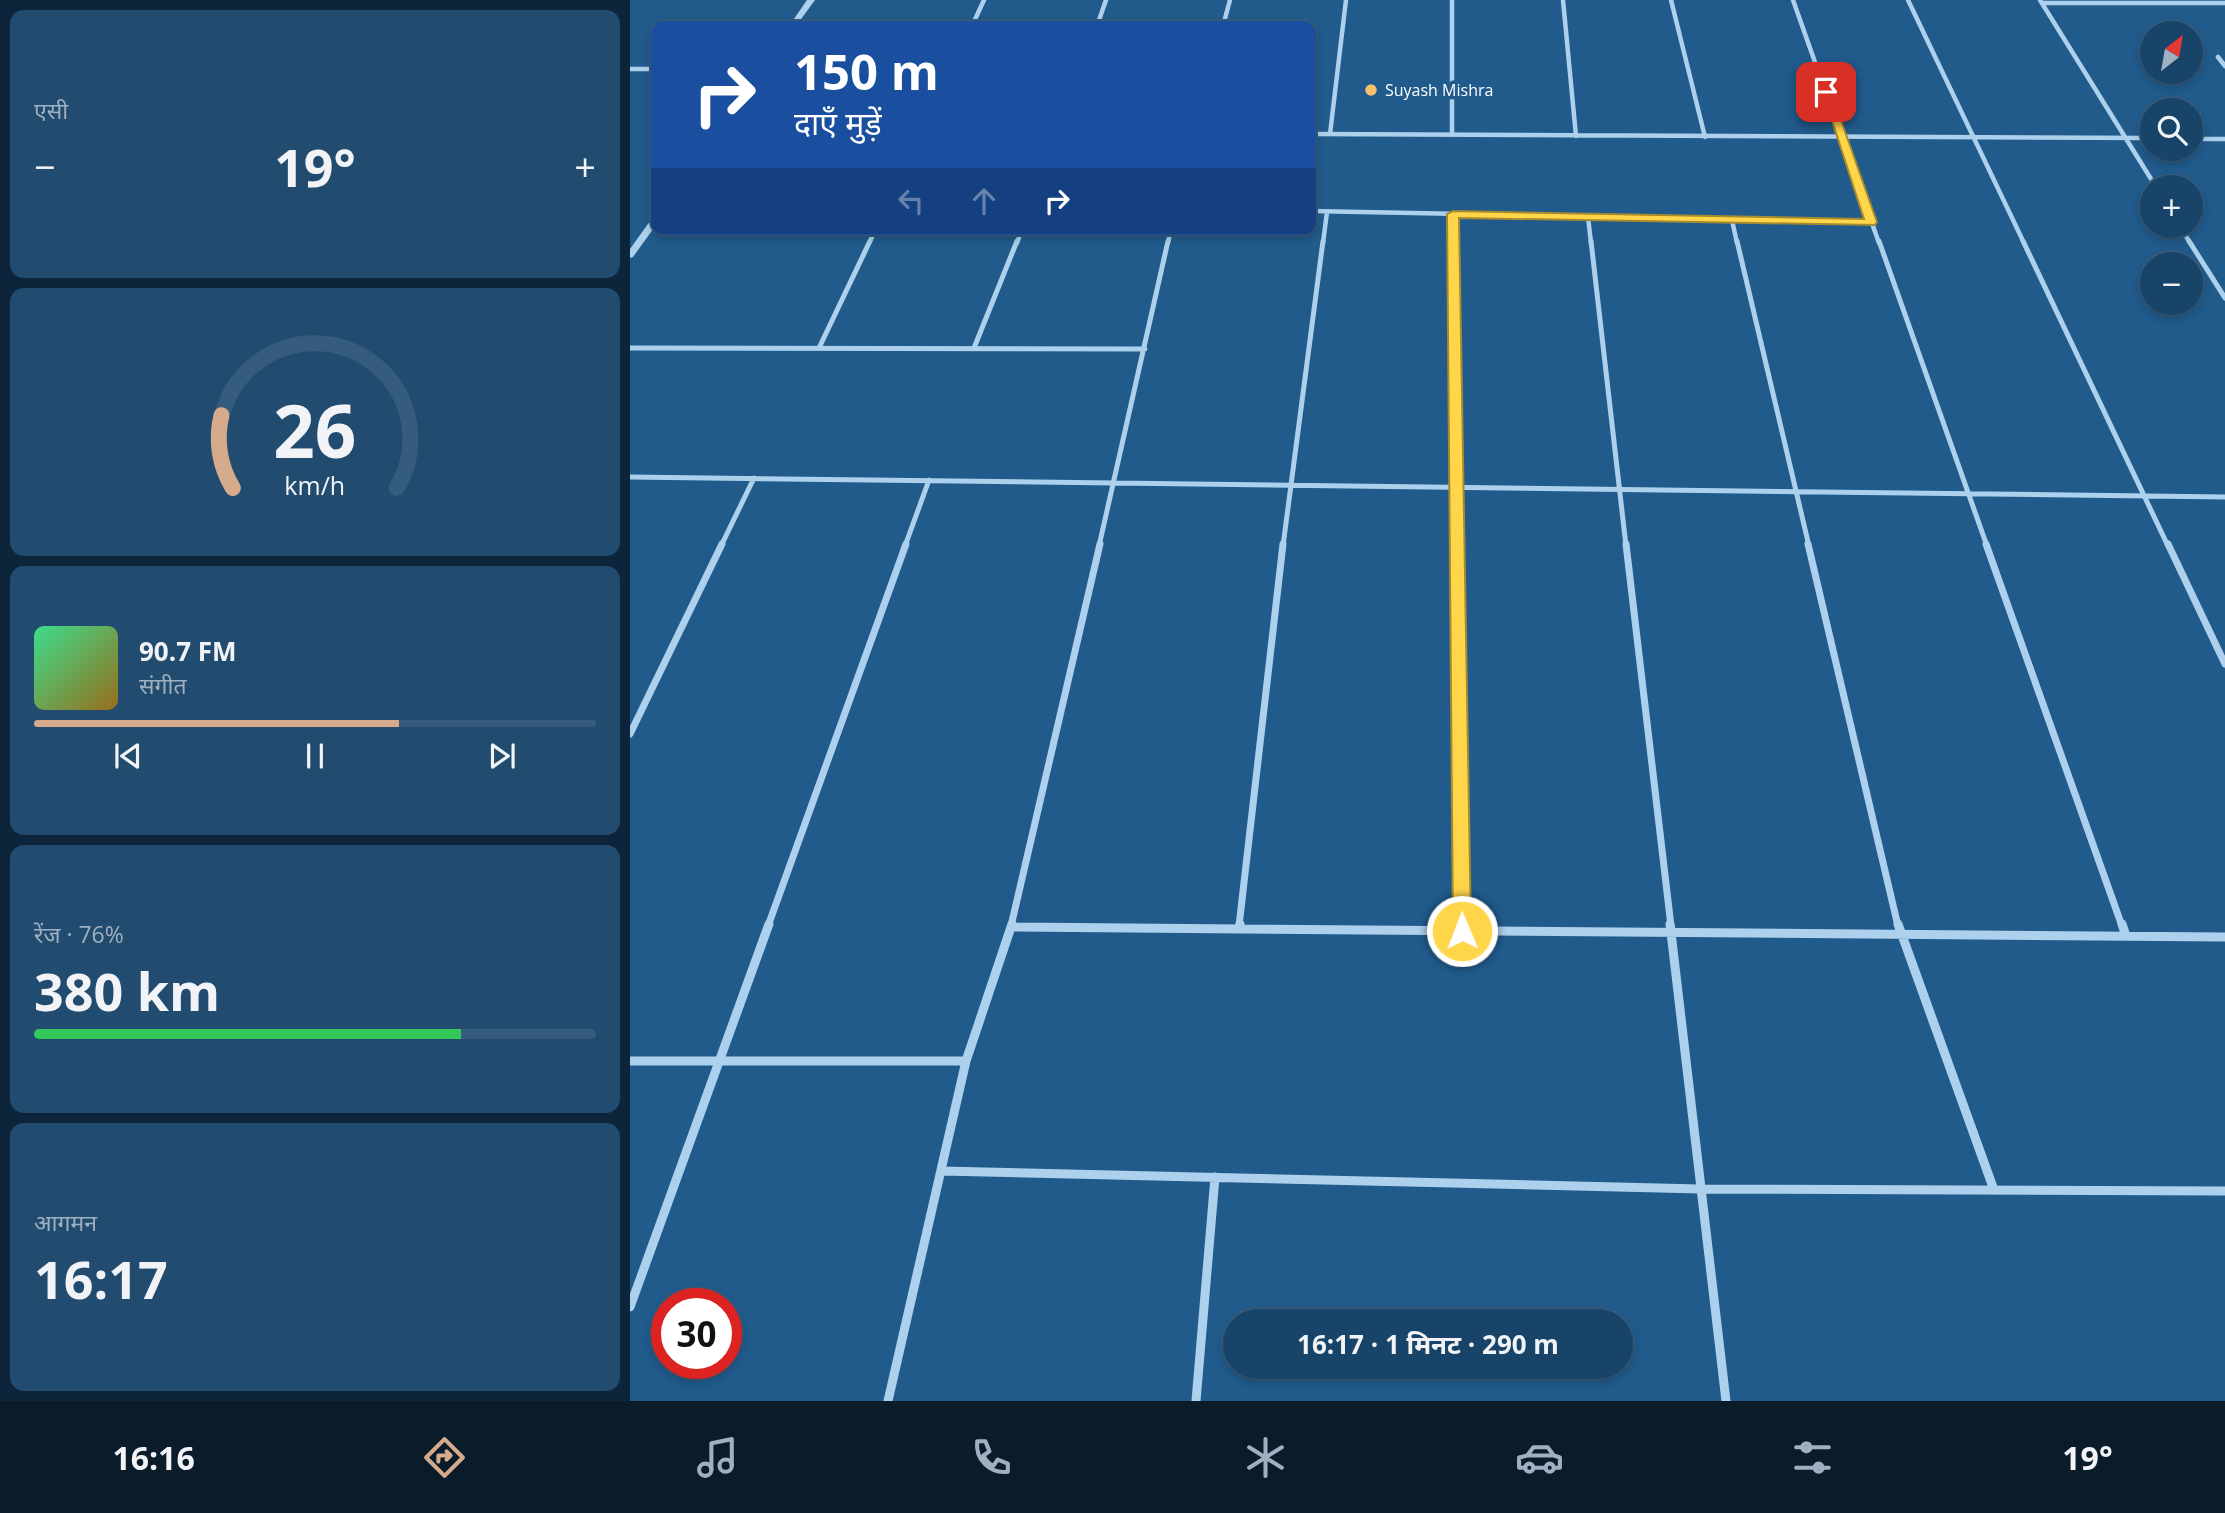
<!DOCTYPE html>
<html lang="hi">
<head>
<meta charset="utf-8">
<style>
  :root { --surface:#184469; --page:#214b6f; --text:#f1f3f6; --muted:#9fb0c0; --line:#365c7d; --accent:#d6ab8b }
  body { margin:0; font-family:"Open Sans","Noto Sans Devanagari",sans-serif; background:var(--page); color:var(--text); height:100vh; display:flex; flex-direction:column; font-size:26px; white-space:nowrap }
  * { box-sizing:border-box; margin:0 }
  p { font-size:23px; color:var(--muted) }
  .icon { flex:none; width:38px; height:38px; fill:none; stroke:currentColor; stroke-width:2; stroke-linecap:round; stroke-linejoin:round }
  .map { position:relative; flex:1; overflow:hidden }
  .panel { display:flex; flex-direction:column; gap:10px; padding:10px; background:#0d253a; width:630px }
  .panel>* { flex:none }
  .banner { position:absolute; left:21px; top:21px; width:665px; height:214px; border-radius:14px; box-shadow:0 4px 10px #0003,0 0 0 2px var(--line); background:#1a4fa0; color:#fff; overflow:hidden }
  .needle { width:46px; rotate:31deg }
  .tools { position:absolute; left:1510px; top:21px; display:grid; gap:14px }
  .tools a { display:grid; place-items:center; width:63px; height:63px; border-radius:50%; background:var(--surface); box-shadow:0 4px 10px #0003,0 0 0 2px var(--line); font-size:35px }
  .speed { position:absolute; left:21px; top:1288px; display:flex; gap:14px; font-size:35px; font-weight:700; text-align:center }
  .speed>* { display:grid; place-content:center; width:91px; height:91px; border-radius:50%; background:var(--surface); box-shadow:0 4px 10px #0003,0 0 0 2px var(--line); line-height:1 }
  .speed .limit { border:10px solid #d22; background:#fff; color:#111 }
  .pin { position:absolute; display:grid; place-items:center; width:60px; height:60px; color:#fff; margin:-30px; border-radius:14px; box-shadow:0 4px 10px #0006 }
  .me { position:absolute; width:77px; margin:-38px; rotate:359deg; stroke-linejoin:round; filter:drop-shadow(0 0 5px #0008) }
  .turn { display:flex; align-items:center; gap:24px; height:147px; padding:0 28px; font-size:32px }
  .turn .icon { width:91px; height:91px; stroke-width:2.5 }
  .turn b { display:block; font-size:49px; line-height:60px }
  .lanes { display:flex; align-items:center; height:66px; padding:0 28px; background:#0003; justify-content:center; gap:35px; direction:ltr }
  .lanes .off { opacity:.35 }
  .big { font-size:52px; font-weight:700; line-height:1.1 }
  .panel .tile { flex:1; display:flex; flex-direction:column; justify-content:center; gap:10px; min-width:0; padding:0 24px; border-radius:14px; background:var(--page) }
  .panel .dial { align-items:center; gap:0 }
  .dial svg { height:182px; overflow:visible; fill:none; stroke:var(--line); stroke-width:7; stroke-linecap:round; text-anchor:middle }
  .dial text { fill:var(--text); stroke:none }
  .song { display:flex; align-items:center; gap:21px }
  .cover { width:84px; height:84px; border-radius:10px; background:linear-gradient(135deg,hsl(150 70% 55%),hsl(40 70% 35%)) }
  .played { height:7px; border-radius:4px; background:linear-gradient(90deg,var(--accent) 65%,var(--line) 65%) }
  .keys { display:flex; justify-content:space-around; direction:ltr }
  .heat { display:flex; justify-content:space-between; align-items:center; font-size:38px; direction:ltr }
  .charge { height:10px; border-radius:5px; background:linear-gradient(90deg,#34c759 76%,var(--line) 0) }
  .trip { position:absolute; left:593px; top:1309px; width:410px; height:70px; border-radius:35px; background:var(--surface); box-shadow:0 4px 10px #0003,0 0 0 2px var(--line); font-weight:700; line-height:70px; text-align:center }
  .tabs { display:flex; height:112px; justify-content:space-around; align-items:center; background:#0a1b2a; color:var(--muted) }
  .tabs .icon { width:49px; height:49px }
  .tabs .on { color:var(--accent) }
  .tabs b { font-size:32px; color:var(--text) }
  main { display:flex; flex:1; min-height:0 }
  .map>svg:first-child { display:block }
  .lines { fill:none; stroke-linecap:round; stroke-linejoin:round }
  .minor-far3 { stroke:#add1ec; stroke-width:4.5 }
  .minor-far2 { stroke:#add1ec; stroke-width:5 }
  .minor-far1 { stroke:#add1ec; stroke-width:7 }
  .minor { stroke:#add1ec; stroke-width:9 }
  .tertiary { fill:#add1ec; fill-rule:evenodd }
  .route { fill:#ffd54a; stroke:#a68a30; stroke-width:2 }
  .poi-dot { fill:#f9c16e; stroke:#205b8c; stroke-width:2.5 }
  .labels { text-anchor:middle; stroke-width:7; stroke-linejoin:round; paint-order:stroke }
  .far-poi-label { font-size:16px; fill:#fff; stroke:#205b8c; text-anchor:start }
</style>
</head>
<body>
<main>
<section class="panel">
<div class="tile"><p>एसी</p>
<div class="heat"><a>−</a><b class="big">19°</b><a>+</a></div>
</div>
<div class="tile dial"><svg viewBox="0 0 100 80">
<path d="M14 69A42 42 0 1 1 86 69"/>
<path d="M14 69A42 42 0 0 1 9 37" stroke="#d6ab8b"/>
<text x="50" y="56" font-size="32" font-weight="700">26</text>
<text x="50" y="72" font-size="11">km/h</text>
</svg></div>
<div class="tile">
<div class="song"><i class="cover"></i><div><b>90.7 FM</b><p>संगीत</p></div></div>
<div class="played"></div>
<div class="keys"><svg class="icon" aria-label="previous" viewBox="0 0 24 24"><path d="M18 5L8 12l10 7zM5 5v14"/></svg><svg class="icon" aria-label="pause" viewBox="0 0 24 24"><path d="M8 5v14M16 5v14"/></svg><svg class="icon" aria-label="next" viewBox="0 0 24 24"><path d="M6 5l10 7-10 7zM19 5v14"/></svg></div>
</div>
<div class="tile"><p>रेंज · 76%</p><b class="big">380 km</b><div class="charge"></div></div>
<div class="tile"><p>आगमन</p><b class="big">16:17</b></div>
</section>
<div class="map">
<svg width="1595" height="1401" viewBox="0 0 1595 1401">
  <rect width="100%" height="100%" fill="#205b8c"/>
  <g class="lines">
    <path class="minor-far3" d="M822 0V135
      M933 0 946 136
      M1041 0 1075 137
      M1163 0 1249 243
      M1278 0 1394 243
      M1410 0 1526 187
      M1412 3H1595
      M342 26 354 0
      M467 26 476 0
      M593 26 600 0
      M1588 57 1595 66
      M0 69H26
      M681 134 1522 138
      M700 134 716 0
      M1561 139H1595
      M681 211 1241 222
      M823 214V243
      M958 217 961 243
      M1102 220 1107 243
      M1550 226 1560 243
      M239 243 246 229
      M387 243 392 229
      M538 243 541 229
      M693 243 697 212"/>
    <path class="minor-far2" d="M823 241 827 546
      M961 241 996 546
      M1107 241 1179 546
      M1249 241 1357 546
      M1393 241 1538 546
      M1559 241 1595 298
      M0 348 515 349
      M189 348 240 241
      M344 348 387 241
      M0 477 1595 497
      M91 546 124 478
      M275 546 299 480
      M469 546 538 241
      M653 546 693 241"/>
    <path class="minor-far1" d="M827 544 832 926
      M996 544 1041 926
      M1178 544 1268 926
      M1356 544 1492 926
      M1538 544 1595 664
      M0 734 92 544
      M138 926 276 544
      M381 926 470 544
      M609 926 653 544"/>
    <path class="minor" d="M832 924V931
      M1040 924 1096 1401
      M1268 924 1364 1190
      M1492 924 1496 936
      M381 927 1595 937
      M609 929 610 924
      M0 1061H336
      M311 1171 1070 1189 1595 1191
      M0 1307 139 924
      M258 1401 336 1061 382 924
      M566 1401 585 1177"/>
    <path class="tertiary" d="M177 0H185L166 26H159Z
      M26 216V225L3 257 0 258V249L23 217Z"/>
  </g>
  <path class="route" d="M1192 90 1201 92 1247 222 1245 225 829 218 841 931 838 937 832 939 825 937 823 931 817 214 823 211 1234 219Z"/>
  <circle class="poi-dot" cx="741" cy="90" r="7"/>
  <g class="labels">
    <g class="far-poi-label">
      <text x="755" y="96">Suyash Mishra</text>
    </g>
  </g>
</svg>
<div class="tools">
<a><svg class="needle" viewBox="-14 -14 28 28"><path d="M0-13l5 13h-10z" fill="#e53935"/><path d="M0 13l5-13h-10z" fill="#9fb0c0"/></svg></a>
<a><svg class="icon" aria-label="search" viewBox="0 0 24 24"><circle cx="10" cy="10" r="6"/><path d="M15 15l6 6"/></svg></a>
<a>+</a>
<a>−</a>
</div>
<div class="speed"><div class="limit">30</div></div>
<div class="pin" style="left:1196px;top:92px;background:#d93025"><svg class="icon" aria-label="arrive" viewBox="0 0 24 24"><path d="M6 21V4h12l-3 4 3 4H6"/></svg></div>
<svg class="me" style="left:832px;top:931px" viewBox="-20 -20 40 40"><circle r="17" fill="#ffd54a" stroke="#fff" stroke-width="3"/><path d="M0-11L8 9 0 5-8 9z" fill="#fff"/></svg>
<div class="trip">16:17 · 1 मिनट · 290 m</div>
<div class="banner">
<div class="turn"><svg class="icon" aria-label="right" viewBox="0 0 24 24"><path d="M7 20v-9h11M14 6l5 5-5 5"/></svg><div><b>150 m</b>दाएँ मुड़ें</div></div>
<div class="lanes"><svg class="icon off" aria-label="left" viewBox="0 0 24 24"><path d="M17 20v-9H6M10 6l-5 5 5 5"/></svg><svg class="icon off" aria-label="ahead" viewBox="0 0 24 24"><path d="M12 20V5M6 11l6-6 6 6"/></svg><svg class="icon" aria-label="right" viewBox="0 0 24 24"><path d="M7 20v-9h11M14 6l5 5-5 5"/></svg></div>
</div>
</div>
</main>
<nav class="tabs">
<b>16:16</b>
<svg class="icon on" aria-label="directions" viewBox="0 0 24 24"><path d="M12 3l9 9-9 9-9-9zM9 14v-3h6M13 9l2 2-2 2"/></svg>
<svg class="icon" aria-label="music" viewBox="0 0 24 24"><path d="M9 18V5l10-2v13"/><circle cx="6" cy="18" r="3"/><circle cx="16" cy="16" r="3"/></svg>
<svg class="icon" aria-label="phone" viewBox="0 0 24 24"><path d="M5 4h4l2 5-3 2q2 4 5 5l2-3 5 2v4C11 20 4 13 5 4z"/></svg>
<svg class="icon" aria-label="climate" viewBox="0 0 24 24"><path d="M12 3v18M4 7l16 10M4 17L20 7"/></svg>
<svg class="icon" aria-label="car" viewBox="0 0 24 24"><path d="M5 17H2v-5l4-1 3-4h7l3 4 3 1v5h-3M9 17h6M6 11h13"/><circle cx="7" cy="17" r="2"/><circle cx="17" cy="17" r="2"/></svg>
<svg class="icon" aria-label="filters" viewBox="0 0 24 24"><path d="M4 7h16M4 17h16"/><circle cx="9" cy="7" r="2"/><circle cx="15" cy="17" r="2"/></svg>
<b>19°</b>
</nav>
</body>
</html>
